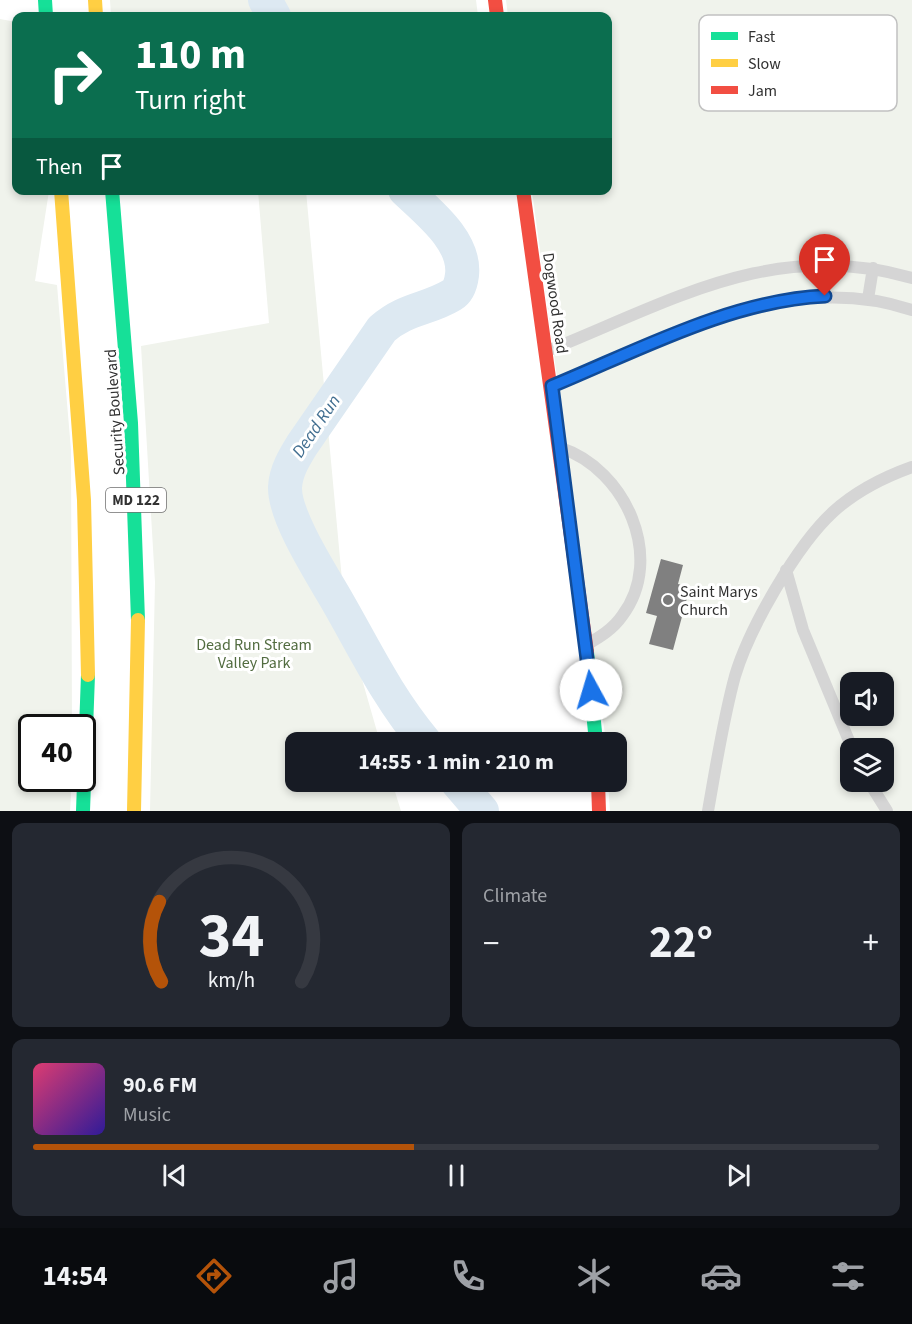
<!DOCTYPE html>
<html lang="en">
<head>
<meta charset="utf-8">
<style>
  :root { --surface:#171b24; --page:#242831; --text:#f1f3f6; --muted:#9ea1a6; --line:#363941; --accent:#b45309 }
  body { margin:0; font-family:"Source Sans 3",sans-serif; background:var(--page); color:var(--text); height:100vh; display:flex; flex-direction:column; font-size:22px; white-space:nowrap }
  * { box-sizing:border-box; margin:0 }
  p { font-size:20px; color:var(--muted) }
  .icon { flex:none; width:33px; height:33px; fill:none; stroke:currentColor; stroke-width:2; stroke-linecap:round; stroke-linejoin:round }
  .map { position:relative; height:811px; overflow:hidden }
  .drawer { display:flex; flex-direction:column; gap:12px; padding:12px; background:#0d0f14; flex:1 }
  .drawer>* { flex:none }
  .hud { position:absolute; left:12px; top:12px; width:600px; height:183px; border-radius:12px; box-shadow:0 3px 9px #0003; background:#0b6e4f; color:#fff; overflow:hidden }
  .fabs { position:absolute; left:840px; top:672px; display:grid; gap:12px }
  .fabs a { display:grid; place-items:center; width:54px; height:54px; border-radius:12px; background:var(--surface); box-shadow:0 3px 9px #0003; font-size:30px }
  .speed { position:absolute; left:18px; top:714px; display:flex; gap:12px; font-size:30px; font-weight:700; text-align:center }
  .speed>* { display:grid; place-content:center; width:78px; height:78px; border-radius:50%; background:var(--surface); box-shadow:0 3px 9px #0003; line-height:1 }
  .speed .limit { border:3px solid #111; border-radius:9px; background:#fff; color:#111 }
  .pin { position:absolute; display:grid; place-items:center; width:51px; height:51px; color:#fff; margin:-62px -26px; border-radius:50% 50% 50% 0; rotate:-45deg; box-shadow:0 0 6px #0007 }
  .pin .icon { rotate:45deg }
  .me { position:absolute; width:66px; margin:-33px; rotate:354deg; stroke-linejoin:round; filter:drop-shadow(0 0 4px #0008) }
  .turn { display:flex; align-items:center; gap:21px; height:126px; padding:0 24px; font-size:27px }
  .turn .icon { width:78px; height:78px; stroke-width:2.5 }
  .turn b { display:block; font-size:42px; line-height:51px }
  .then { display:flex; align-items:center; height:57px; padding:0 24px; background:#0003; gap:12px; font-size:22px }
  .big { font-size:45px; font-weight:700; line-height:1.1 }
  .drawer .tile { flex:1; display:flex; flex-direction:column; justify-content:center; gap:9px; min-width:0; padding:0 21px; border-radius:12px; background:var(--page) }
  .drawer .dial { align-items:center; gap:0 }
  .dial svg { height:156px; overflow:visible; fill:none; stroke:var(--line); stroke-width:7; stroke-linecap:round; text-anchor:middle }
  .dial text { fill:var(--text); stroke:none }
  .song { display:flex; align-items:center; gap:18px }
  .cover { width:72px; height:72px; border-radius:9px; background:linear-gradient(135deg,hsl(340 70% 55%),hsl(250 70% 35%)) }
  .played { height:6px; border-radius:3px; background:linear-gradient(90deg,var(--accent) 45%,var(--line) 45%) }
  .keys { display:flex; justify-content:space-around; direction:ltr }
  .heat { display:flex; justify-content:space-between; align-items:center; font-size:33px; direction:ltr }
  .drawer .tiles { flex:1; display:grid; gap:12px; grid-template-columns:1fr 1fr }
  .tile:last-child { grid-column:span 2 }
  .trip { position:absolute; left:285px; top:732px; width:342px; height:60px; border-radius:12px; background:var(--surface); box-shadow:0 3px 9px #0003; font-weight:700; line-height:60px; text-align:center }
  .menu { display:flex; height:96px; justify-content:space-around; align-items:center; background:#090b0e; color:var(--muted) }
  .menu .icon { width:42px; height:42px }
  .menu .selected { color:var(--accent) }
  .menu b { font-size:27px; color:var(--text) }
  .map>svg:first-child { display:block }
  .green { fill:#f0f3ec; fill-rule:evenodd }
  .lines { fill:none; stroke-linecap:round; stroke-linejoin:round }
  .river { stroke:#dde9f2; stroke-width:34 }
  .building { fill:#808080 }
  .lane { stroke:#d5d5d5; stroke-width:12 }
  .fast { stroke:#16e098; stroke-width:14 }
  .slow { stroke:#ffcf43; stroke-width:14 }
  .jam { stroke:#f24e42; stroke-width:14 }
  .route-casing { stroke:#114b97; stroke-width:15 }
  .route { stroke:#1a73e8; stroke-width:10 }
  .poi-dot { fill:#797979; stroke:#fff; stroke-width:2 }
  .labels { text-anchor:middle; stroke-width:6; stroke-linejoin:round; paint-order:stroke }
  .shield { fill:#fff; stroke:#6f6f6f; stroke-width:1.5 }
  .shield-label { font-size:15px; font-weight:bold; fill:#313131 }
  .street-label { font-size:16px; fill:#313131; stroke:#fff }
  .poi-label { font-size:16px; fill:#313131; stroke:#fff; text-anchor:start }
  .park-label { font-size:16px; fill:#526c40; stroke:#fff }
  .water-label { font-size:18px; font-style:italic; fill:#426f91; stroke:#fff }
  .key { fill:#fff; stroke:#c1c1c1; stroke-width:1.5 }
  .key-label { font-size:16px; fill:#313131 }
</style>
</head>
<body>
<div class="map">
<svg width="912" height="811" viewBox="0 0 912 811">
  <rect width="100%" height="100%" fill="#fff"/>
  <path class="green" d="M110 0H476L478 16H111Z
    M506 0H912V811H610L608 782H616V742H606L532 191 608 190V16H508ZM850 682H884V716H850ZM850 748H884V782H850Z
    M0 19 16 22V190L49 191 35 281 57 285 71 450 72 727 32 728V778L72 779 70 811H0Z
    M258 191H306L342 580 351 641 380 742H296V782H392L401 811H150L155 582 141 346 269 323Z"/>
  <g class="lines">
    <path class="river" d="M265 0 274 16
      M405 190C428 212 466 241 462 275 461 283 459 291 452 295 427 310 406 308 382 329L302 445C294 458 286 471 285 487 284 516 321 573 336 599 366 651 386 695 425 742
      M457 782 482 811"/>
  </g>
  <path class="building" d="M661 559 683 565 678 584 690 587 673 650 649 644 657 616 646 613Z"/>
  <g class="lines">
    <path class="lane" d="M868 299 873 268
      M547 351C672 301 774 238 912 278
      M552 386C666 340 786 268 912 310
      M561 448C625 469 666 558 622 616 613 629 600 637 586 645
      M786 570 803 630 852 748
      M869 782 887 811
      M708 811C716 766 723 720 735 676 749 629 796 546 833 512 855 492 884 477 912 467"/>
    <path class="fast" d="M45 0 46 16
      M112 190 131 423 138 620
      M587 652 596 742
      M83 811 88 675"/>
    <path class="slow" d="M95 0 96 16
      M61 190 84 500 88 675
      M134 811 138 620"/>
    <path class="jam" d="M495 0 497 16
      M523 190 587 652
      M598 782 599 811"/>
  </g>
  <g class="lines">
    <defs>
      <path id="route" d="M591 690 552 386C637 351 732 300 825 296"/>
    </defs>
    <use href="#route" class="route-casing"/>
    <use href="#route" class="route"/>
  </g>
  <circle class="poi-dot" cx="668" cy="600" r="6"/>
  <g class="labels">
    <rect class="shield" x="106" y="488" width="60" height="24" rx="4.5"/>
    <g class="shield-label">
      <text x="136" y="505">MD 122</text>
    </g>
    <g class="street-label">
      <text transform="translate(556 303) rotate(82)" y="6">Dogwood Road</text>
      <text transform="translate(114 412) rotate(-94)" y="6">Security Boulevard</text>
    </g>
    <g class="poi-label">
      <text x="680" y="597">Saint Marys<tspan x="680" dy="18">Church</tspan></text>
    </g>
    <g class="park-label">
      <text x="254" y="650">Dead Run Stream<tspan x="254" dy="18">Valley Park</tspan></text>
    </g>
    <g class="water-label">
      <text transform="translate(316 426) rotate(-56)" y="6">Dead Run</text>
    </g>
  </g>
  <rect x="699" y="15" width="198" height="96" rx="9" class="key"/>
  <rect x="711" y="32" width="27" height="8" fill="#16e098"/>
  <rect x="711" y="59" width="27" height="8" fill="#ffcf43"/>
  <rect x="711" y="86" width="27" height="8" fill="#f24e42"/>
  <g class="key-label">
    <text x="748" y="42">Fast</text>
    <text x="748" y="69">Slow</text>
    <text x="748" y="96">Jam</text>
  </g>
</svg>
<div class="fabs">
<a><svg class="icon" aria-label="sound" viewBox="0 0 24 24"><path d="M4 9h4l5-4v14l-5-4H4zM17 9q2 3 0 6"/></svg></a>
<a><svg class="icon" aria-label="layers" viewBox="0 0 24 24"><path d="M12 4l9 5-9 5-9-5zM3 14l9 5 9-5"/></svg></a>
</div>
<div class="speed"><div class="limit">40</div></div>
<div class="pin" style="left:825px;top:296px;background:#d93025"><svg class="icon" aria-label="arrive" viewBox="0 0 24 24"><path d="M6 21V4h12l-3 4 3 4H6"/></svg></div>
<svg class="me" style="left:591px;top:690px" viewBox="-20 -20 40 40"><circle r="19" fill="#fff"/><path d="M0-13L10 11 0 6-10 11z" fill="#1a73e8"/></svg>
<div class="trip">14:55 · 1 min · 210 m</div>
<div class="hud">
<div class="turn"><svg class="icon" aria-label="right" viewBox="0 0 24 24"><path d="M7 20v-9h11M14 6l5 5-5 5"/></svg><div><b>110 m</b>Turn right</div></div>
<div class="then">Then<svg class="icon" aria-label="arrive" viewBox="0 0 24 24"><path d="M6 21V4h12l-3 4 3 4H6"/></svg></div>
</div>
</div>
<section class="drawer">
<div class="tiles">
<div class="tile dial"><svg viewBox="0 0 100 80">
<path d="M14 69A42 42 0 1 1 86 69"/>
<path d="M14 69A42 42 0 0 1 13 28" stroke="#b45309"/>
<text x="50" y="56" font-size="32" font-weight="700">34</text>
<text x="50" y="72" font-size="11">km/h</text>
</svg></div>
<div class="tile"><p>Climate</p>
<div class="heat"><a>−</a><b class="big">22°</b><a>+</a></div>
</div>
<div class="tile">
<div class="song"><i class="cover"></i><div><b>90.6 FM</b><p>Music</p></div></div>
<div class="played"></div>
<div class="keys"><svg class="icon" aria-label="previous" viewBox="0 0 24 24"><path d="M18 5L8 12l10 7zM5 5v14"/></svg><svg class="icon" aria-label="pause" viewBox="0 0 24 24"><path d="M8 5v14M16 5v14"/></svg><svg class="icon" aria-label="next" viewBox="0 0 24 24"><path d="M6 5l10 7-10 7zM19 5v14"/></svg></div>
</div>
</div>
</section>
<nav class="menu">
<b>14:54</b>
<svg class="icon selected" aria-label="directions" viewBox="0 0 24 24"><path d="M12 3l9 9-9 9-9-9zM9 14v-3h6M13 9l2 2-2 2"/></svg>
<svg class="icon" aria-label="music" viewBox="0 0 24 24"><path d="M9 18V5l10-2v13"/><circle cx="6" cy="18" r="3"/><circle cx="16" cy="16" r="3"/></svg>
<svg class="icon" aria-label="phone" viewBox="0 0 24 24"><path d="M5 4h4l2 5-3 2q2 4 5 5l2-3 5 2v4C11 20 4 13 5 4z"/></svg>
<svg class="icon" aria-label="climate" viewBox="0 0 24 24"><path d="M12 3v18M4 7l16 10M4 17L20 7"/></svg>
<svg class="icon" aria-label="car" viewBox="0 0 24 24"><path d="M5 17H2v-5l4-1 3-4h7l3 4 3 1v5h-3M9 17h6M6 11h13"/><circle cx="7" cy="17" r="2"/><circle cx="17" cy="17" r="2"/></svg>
<svg class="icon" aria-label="filters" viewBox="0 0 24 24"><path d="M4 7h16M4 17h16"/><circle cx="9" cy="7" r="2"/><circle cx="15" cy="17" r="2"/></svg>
</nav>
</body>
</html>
